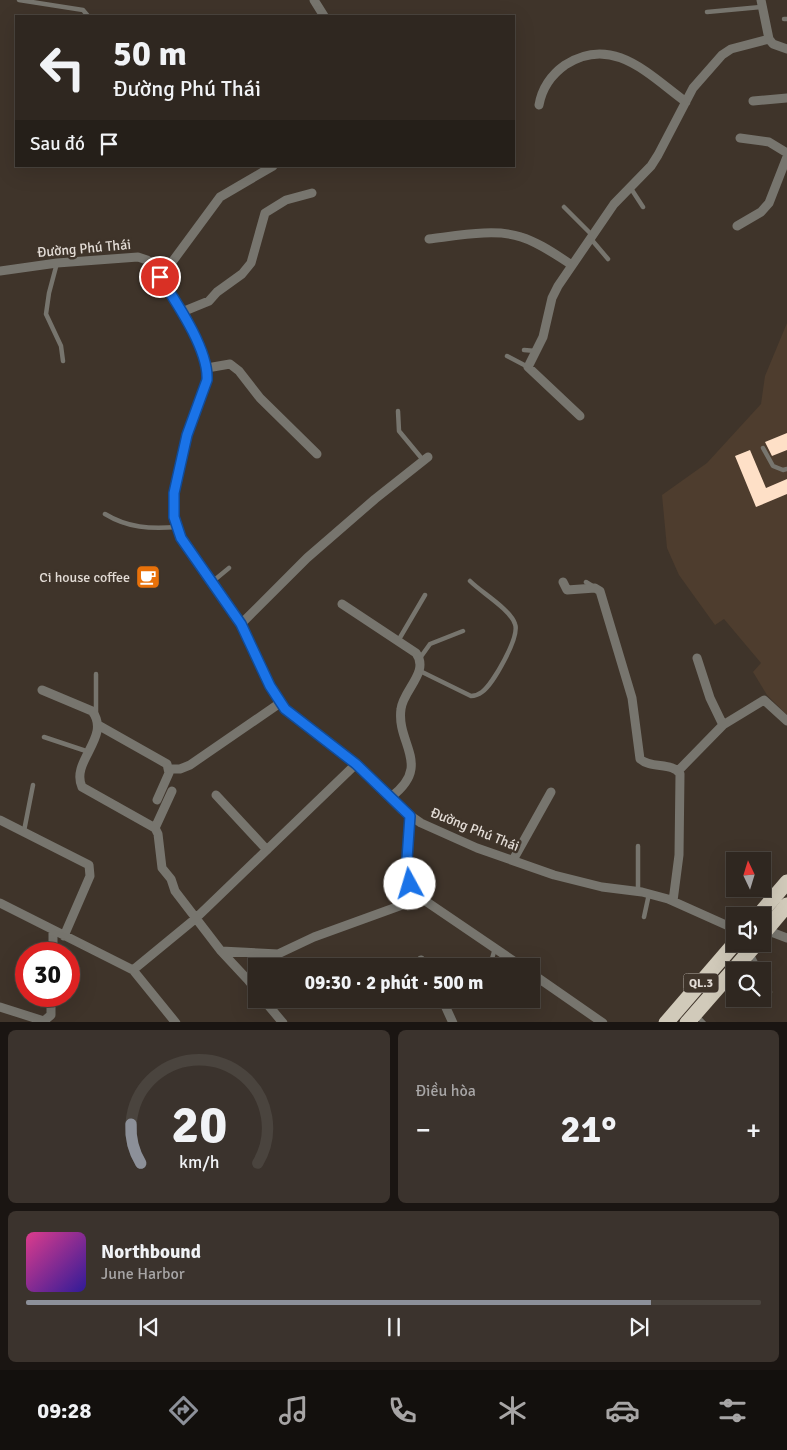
<!DOCTYPE html>
<html lang="vi">
<head>
<meta charset="utf-8">
<style>
  :root { --surface:#2f2720; --page:#3b332d; --text:#f1f3f6; --muted:#a7a5a5; --line:#4a443e; --accent:#8c9099 }
  body { margin:0; font-family:Signika,sans-serif; background:var(--page); color:var(--text); height:100vh; display:flex; flex-direction:column; font-size:19px; white-space:nowrap }
  * { box-sizing:border-box; margin:0 }
  p { font-size:16px; color:var(--muted) }
  .icon { flex:none; width:28px; height:28px; fill:none; stroke:currentColor; stroke-width:2; stroke-linecap:round; stroke-linejoin:round }
  .map { position:relative; height:1022px; overflow:hidden }
  .details { display:flex; flex-direction:column; gap:8px; padding:8px; background:#1a1512; flex:1 }
  .details>* { flex:none }
  .top-card { position:absolute; left:15px; top:15px; width:500px; height:152px; border-radius:0px; box-shadow:0 5px 20px #0002,0 0 0 1px var(--line); background:#2f2720; color:var(--text); overflow:hidden }
  .needle { width:32px; rotate:356deg }
  .controls { position:absolute; left:726px; top:852px; display:grid; gap:10px }
  .controls a { display:grid; place-items:center; width:45px; height:45px; border-radius:0px; background:var(--surface); box-shadow:0 5px 20px #0002,0 0 0 1px var(--line); font-size:25px }
  .speed { position:absolute; left:15px; top:942px; display:flex; gap:10px; font-size:25px; font-weight:700; text-align:center }
  .speed>* { display:grid; place-content:center; width:65px; height:65px; border-radius:50%; background:var(--surface); box-shadow:0 5px 20px #0002,0 0 0 1px var(--line); line-height:1 }
  .speed .limit { border:8px solid #d22; background:#fff; color:#111 }
  .pin { position:absolute; display:grid; place-items:center; width:42px; height:42px; color:#fff; margin:-21px; border:2px solid #fff; border-radius:50%; box-shadow:0 1px 5px #0007 }
  .me { position:absolute; width:55px; margin:-28px; rotate:354deg; stroke-linejoin:round; filter:drop-shadow(0 0 4px #0008) }
  .turn { display:flex; align-items:center; gap:18px; height:105px; padding:0 15px; font-size:22px }
  .turn .icon { width:65px; height:65px; stroke-width:2.5 }
  .turn b { display:block; font-size:35px; line-height:42px }
  .then { display:flex; align-items:center; height:48px; padding:0 15px; background:#0003; gap:10px; font-size:19px }
  .big { font-size:38px; font-weight:700; line-height:1.1 }
  .details .tile { flex:1; display:flex; flex-direction:column; justify-content:center; gap:8px; min-width:0; padding:0 18px; border-radius:8px; background:var(--page) }
  .details .dial { align-items:center; gap:0 }
  .dial svg { height:130px; overflow:visible; fill:none; stroke:var(--line); stroke-width:7; stroke-linecap:round; text-anchor:middle }
  .dial text { fill:var(--text); stroke:none }
  .song { display:flex; align-items:center; gap:15px }
  .cover { width:60px; height:60px; border-radius:8px; background:linear-gradient(135deg,hsl(330 70% 55%),hsl(250 70% 35%)) }
  .played { height:5px; border-radius:2px; background:linear-gradient(90deg,var(--accent) 85%,var(--line) 85%) }
  .keys { display:flex; justify-content:space-around; direction:ltr }
  .heat { display:flex; justify-content:space-between; align-items:center; font-size:28px; direction:ltr }
  .details .tiles { flex:1; display:grid; gap:8px; grid-template-columns:1fr 1fr }
  .tile:last-child { grid-column:span 2 }
  .trip { position:absolute; left:248px; top:958px; width:292px; height:50px; border-radius:0px; background:var(--surface); box-shadow:0 5px 20px #0002,0 0 0 1px var(--line); font-weight:700; line-height:50px; text-align:center }
  .tab-bar { display:flex; height:80px; justify-content:space-around; align-items:center; background:#13100d; color:var(--muted) }
  .tab-bar .icon { width:35px; height:35px }
  .tab-bar .selected { color:var(--accent) }
  .tab-bar b { font-size:22px; color:var(--text) }
  .map>svg:first-child { display:block }
  .built { fill:#4e3d2e }
  .building { fill:#fee0c7 }
  .lines { fill:none; stroke-linecap:round; stroke-linejoin:round }
  .lane { stroke:#77756e; stroke-width:4.5 }
  .street { stroke:#77756e; stroke-width:9 }
  .highway { stroke:#d1caba; stroke-width:15 }
  .route-casing { stroke:#114b97; stroke-width:12 }
  .route { stroke:#1a73e8; stroke-width:9 }
  .labels { text-anchor:middle; stroke-width:5; stroke-linejoin:round; paint-order:stroke }
  .shield { fill:#3f342a; stroke:#b2aaa2; stroke-width:1 }
  .shield-label { font-size:12px; font-weight:bold; fill:#e3dcd6 }
  .street-label { font-size:14px; fill:#e3dcd6; stroke:#3f342a }
  .poi-label { font-size:14px; fill:#e3dcd6; stroke:#3f342a; text-anchor:end }
</style>
</head>
<body>
<div class="map">
<svg width="787" height="1023" viewBox="0 0 787 1023">
  <rect width="100%" height="100%" fill="#3f342a"/>
  <path class="built" d="M787 323V715L767 695 753 672 761 663 724 619 715 625 679 575 667 548 662 495 707 463 761 404 765 376Z"/>
  <path class="building" d="M787 433V450L772 456 765 442Z
    M750 450 766 488 787 479V494L756 507 735 456Z"/>
  <g class="lines">
    <path class="lane" d="M19 0 83 10 88 16
      M707 12 761 7
      M784 19H787
      M630 187 643 207
      M564 207 592 235
      M591 239 608 259
      M57 263 49 293 46 314 61 346 63 361
      M524 350 536 351
      M507 356 528 367
      M398 411 399 431 423 460
      M763 448 773 466 783 470 787 469
      M105 514C128 528 150 529 177 527
      M212 582 229 568
      M586 582 594 587
      M398 641 425 595
      M420 658 430 644 463 631
      M420 671 471 696C475 696 478 695 482 692 493 684 520 637 515 624 510 609 482 593 470 581
      M96 716V674
      M44 737 89 752
      M24 831 33 785
      M638 846V891
      M644 917 649 894
      M752 955 760 971
      M490 966 495 948
      M762 975 770 992
      M696 1015 704 1023"/>
    <path class="street" d="M314 0 324 16
      M761 0 769 39 773 44 787 49
      M753 101 787 98
      M539 105C542 88 551 75 565 65 613 34 649 75 686 102
      M740 138 769 142 787 153
      M737 226 761 212 769 203 787 157
      M429 239C455 236 496 228 521 237 540 243 556 255 572 265
      M0 271 57 263 138 257 147 260 154 265C171 294 210 347 207 379L187 435 174 493V517L181 538 241 624 270 686 285 709 356 764 402 810 421 823 477 848 554 875 602 887 642 892 668 899 735 929
      M161 277 220 197 273 166
      M182 312 209 301 217 292 242 274 251 263 265 213 286 200 312 193
      M207 368 230 364 239 371 260 398 317 454
      M580 416 528 367 543 337 552 298 558 286 614 204 651 166 658 155 693 88 722 55 731 49 769 39
      M563 582 567 590 595 588 600 591 632 698 640 759C651 769 673 762 680 774L679 855 673 901
      M342 604 416 653C430 672 403 690 401 709 396 744 433 765 391 797
      M241 624 307 558 375 499 428 457
      M42 690 92 711C112 737 70 761 82 787L155 828 158 834 162 868 171 879 175 891 221 951 248 980 256 973
      M98 725 167 764 169 773 157 800
      M723 725 764 700 787 721
      M169 769H180L190 765 280 703
      M678 771 723 725 710 698 697 658
      M216 795 267 850
      M410 816 407 859 412 900
      M0 820 89 865 90 876 64 936
      M155 828 172 791
      M513 860 551 792
      M0 903 133 970 176 1023
      M766 930 787 938
      M221 951 278 954
      M53 954V931
      M421 960 425 966
      M264 966 278 954 314 937 416 900H424L521 966
      M133 970 195 919 356 764
      M531 973 603 1023
      M248 980 256 990
      M263 999 283 1023
      M442 999 453 1023
      M0 1007 44 1021 51 1015V996"/>
    <path class="highway" d="M758 916 787 882
      M762 935 787 905
      M666 1023 735 943
      M687 1023 756 944"/>
  </g>
  <g class="lines">
    <defs>
      <path id="route" d="M160 277C176 302 209 350 207 380L187 435 174 493V517L181 538 241 624 270 686 285 709 356 764 410 816 407 859 410 884"/>
    </defs>
    <use href="#route" class="route-casing"/>
    <use href="#route" class="route"/>
  </g>
  <defs>
    <symbol id="cafe-square" viewBox="-11 -11 22 22"><rect x="-9" y="-9" width="18" height="18" rx="4" fill="#e8710a" stroke="#3f342a"/><path d="M-5.5-4.5H6V0H3Q3 3.5 0 3.5H-2.5Q-5.5 3.5-5.5 0ZM3-3.2v2h1.7v-2ZM-6 4.5H4V6H-6Z" fill="#fff"/></symbol>
  </defs>
  <g fill-rule="evenodd">
    <use href="#cafe-square" x="134" y="563" width="28" height="28"/>
  </g>
  <g class="labels">
    <rect class="shield" x="683.5" y="973.5" width="35" height="19" rx="4"/>
    <g class="shield-label">
      <text x="701" y="987">QL.3</text>
    </g>
    <g class="street-label">
      <text transform="translate(84 248) rotate(-5)" y="5">Đường Phú Thái</text>
      <text transform="translate(475 829) rotate(22)" y="5">Đường Phú Thái</text>
    </g>
    <g class="poi-label">
      <text x="130" y="582">Ci house coffee</text>
    </g>
  </g>
</svg>
<div class="controls">
<a><svg class="needle" viewBox="-14 -14 28 28"><path d="M0-13l5 13h-10z" fill="#e53935"/><path d="M0 13l5-13h-10z" fill="#a7a5a5"/></svg></a>
<a><svg class="icon" aria-label="sound" viewBox="0 0 24 24"><path d="M4 9h4l5-4v14l-5-4H4zM17 9q2 3 0 6"/></svg></a>
<a><svg class="icon" aria-label="search" viewBox="0 0 24 24"><circle cx="10" cy="10" r="6"/><path d="M15 15l6 6"/></svg></a>
</div>
<div class="speed"><div class="limit">30</div></div>
<div class="pin" style="left:160px;top:277px;background:#d93025"><svg class="icon" aria-label="arrive" viewBox="0 0 24 24"><path d="M6 21V4h12l-3 4 3 4H6"/></svg></div>
<svg class="me" style="left:410px;top:884px" viewBox="-20 -20 40 40"><circle r="19" fill="#fff"/><path d="M0-13L10 11 0 6-10 11z" fill="#1a73e8"/></svg>
<div class="trip">09:30 · 2 phút · 500 m</div>
<div class="top-card">
<div class="turn"><svg class="icon" aria-label="left" viewBox="0 0 24 24"><path d="M17 20v-9H6M10 6l-5 5 5 5"/></svg><div><b>50 m</b>Đường Phú Thái</div></div>
<div class="then">Sau đó<svg class="icon" aria-label="arrive" viewBox="0 0 24 24"><path d="M6 21V4h12l-3 4 3 4H6"/></svg></div>
</div>
</div>
<section class="details">
<div class="tiles">
<div class="tile dial"><svg viewBox="0 0 100 80">
<path d="M14 69A42 42 0 1 1 86 69"/>
<path d="M14 69A42 42 0 0 1 8 45" stroke="#8c9099"/>
<text x="50" y="56" font-size="32" font-weight="700">20</text>
<text x="50" y="72" font-size="11">km/h</text>
</svg></div>
<div class="tile"><p>Điều hòa</p>
<div class="heat"><a>−</a><b class="big">21°</b><a>+</a></div>
</div>
<div class="tile">
<div class="song"><i class="cover"></i><div><b>Northbound</b><p>June Harbor</p></div></div>
<div class="played"></div>
<div class="keys"><svg class="icon" aria-label="previous" viewBox="0 0 24 24"><path d="M18 5L8 12l10 7zM5 5v14"/></svg><svg class="icon" aria-label="pause" viewBox="0 0 24 24"><path d="M8 5v14M16 5v14"/></svg><svg class="icon" aria-label="next" viewBox="0 0 24 24"><path d="M6 5l10 7-10 7zM19 5v14"/></svg></div>
</div>
</div>
</section>
<nav class="tab-bar">
<b>09:28</b>
<svg class="icon selected" aria-label="directions" viewBox="0 0 24 24"><path d="M12 3l9 9-9 9-9-9zM9 14v-3h6M13 9l2 2-2 2"/></svg>
<svg class="icon" aria-label="music" viewBox="0 0 24 24"><path d="M9 18V5l10-2v13"/><circle cx="6" cy="18" r="3"/><circle cx="16" cy="16" r="3"/></svg>
<svg class="icon" aria-label="phone" viewBox="0 0 24 24"><path d="M5 4h4l2 5-3 2q2 4 5 5l2-3 5 2v4C11 20 4 13 5 4z"/></svg>
<svg class="icon" aria-label="climate" viewBox="0 0 24 24"><path d="M12 3v18M4 7l16 10M4 17L20 7"/></svg>
<svg class="icon" aria-label="car" viewBox="0 0 24 24"><path d="M5 17H2v-5l4-1 3-4h7l3 4 3 1v5h-3M9 17h6M6 11h13"/><circle cx="7" cy="17" r="2"/><circle cx="17" cy="17" r="2"/></svg>
<svg class="icon" aria-label="filters" viewBox="0 0 24 24"><path d="M4 7h16M4 17h16"/><circle cx="9" cy="7" r="2"/><circle cx="15" cy="17" r="2"/></svg>
</nav>
</body>
</html>
